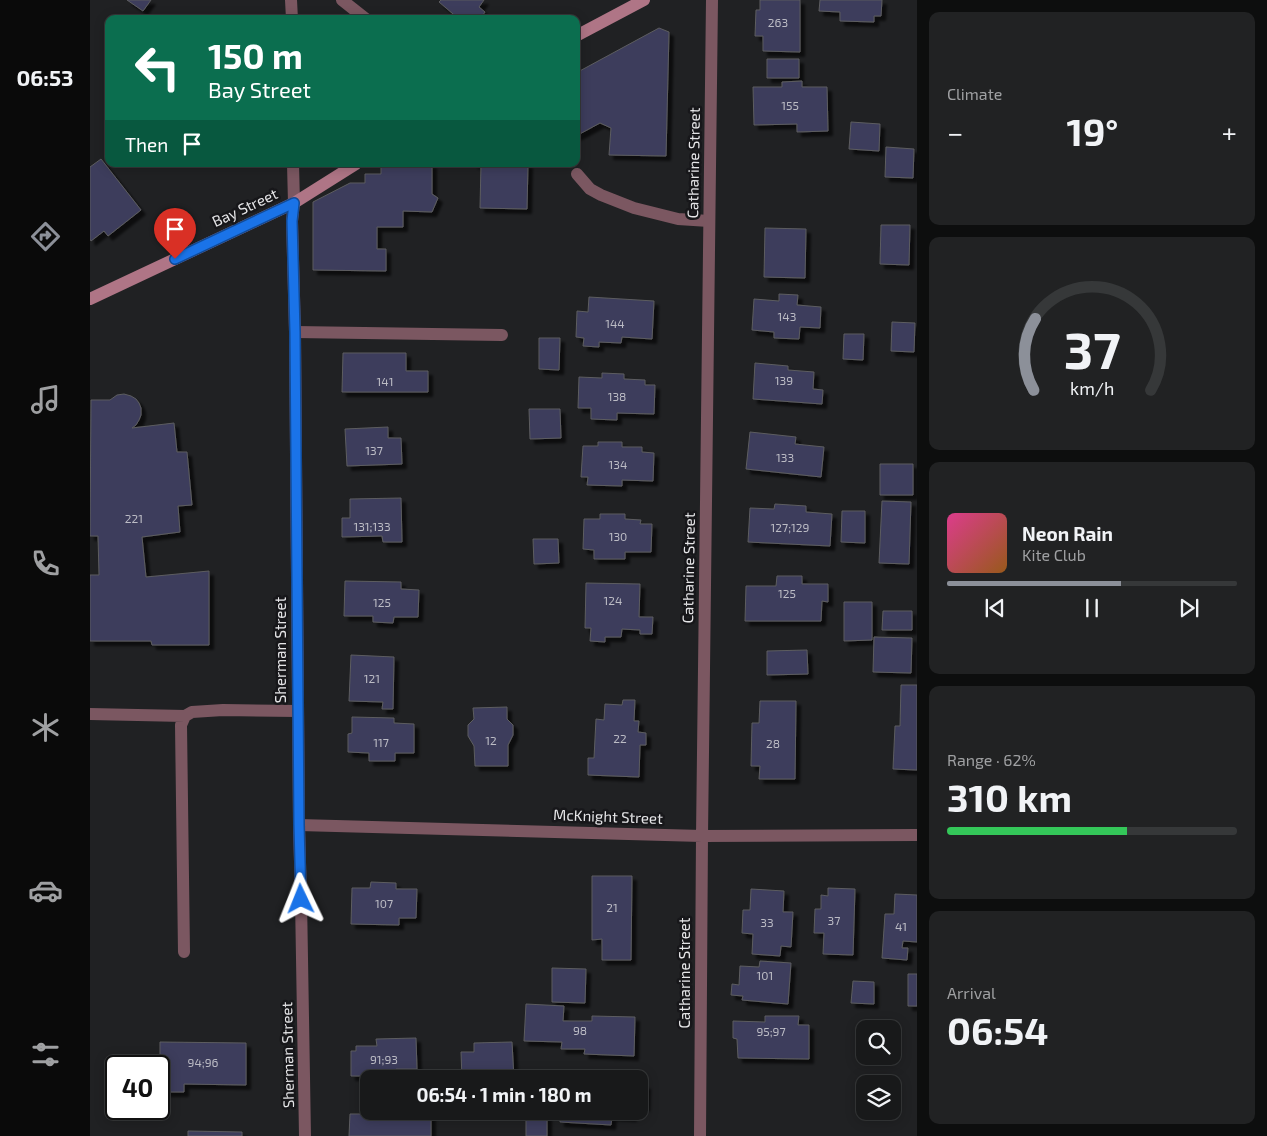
<!DOCTYPE html>
<html lang="en">
<head>
<meta charset="utf-8">
<style>
  :root { --surface:#18191a; --page:#212223; --text:#f1f3f6; --muted:#9fa0a2; --line:#363839; --accent:#8c9099 }
  body { margin:0; font-family:"Exo 2",sans-serif; background:var(--page); color:var(--text); height:100vh; display:flex; flex-direction:column; font-size:19px; white-space:nowrap }
  * { box-sizing:border-box; margin:0 }
  p { font-size:16px; color:var(--muted) }
  .icon { flex:none; width:28px; height:28px; fill:none; stroke:currentColor; stroke-width:2; stroke-linecap:round; stroke-linejoin:round }
  .map { position:relative; flex:1; overflow:hidden }
  .side { display:flex; flex-direction:column; gap:12px; padding:12px; background:#0d0e0e; width:350px }
  .side>* { flex:none }
  .hud { position:absolute; left:15px; top:15px; width:475px; height:152px; border-radius:10px; box-shadow:0 2px 12px #0003,0 0 0 1px var(--line); background:#0b6e4f; color:#fff; overflow:hidden }
  .controls { position:absolute; left:766px; top:1020px; display:grid; gap:10px }
  .controls a { display:grid; place-items:center; width:45px; height:45px; border-radius:10px; background:var(--surface); box-shadow:0 2px 12px #0003,0 0 0 1px var(--line); font-size:25px }
  .speed { position:absolute; left:15px; top:1055px; display:flex; gap:10px; font-size:25px; font-weight:700; text-align:center }
  .speed>* { display:grid; place-content:center; width:65px; height:65px; border-radius:50%; background:var(--surface); box-shadow:0 2px 12px #0003,0 0 0 1px var(--line); line-height:1 }
  .speed .limit { border:2px solid #111; border-radius:8px; background:#fff; color:#111 }
  .pin { position:absolute; display:grid; place-items:center; width:42px; height:42px; color:#fff; margin:-51px -21px; border-radius:50% 50% 50% 0; rotate:-45deg; box-shadow:0 0 5px #0007 }
  .pin .icon { rotate:45deg }
  .me { position:absolute; width:55px; margin:-28px; rotate:358deg; stroke-linejoin:round; filter:drop-shadow(0 0 4px #0008) }
  .turn { display:flex; align-items:center; gap:18px; height:105px; padding:0 20px; font-size:22px }
  .turn .icon { width:65px; height:65px; stroke-width:2.5 }
  .turn b { display:block; font-size:35px; line-height:42px }
  .then { display:flex; align-items:center; height:48px; padding:0 20px; background:#0003; gap:10px; font-size:19px }
  .big { font-size:38px; font-weight:700; line-height:1.1 }
  .side .card { flex:1; display:flex; flex-direction:column; justify-content:center; gap:8px; min-width:0; padding:0 18px; border-radius:10px; background:var(--page) }
  .side .dial { align-items:center; gap:0 }
  .dial svg { height:130px; overflow:visible; fill:none; stroke:var(--line); stroke-width:7; stroke-linecap:round; text-anchor:middle }
  .dial text { fill:var(--text); stroke:none }
  .song { display:flex; align-items:center; gap:15px }
  .cover { width:60px; height:60px; border-radius:8px; background:linear-gradient(135deg,hsl(330 70% 55%),hsl(30 70% 35%)) }
  .played { height:5px; border-radius:2px; background:linear-gradient(90deg,var(--accent) 60%,var(--line) 60%) }
  .keys { display:flex; justify-content:space-around; direction:ltr }
  .heat { display:flex; justify-content:space-between; align-items:center; font-size:28px; direction:ltr }
  .charge { height:8px; border-radius:4px; background:linear-gradient(90deg,#34c759 62%,var(--line) 0) }
  .trip { position:absolute; left:270px; top:1070px; width:288px; height:50px; border-radius:10px; background:var(--surface); box-shadow:0 2px 12px #0003,0 0 0 1px var(--line); font-weight:700; line-height:50px; text-align:center }
  main { display:flex; flex:1; min-height:0 }
  .tab-bar { display:flex; flex-direction:column; width:90px; justify-content:space-around; align-items:center; background:#0a0a0a; color:var(--muted) }
  .tab-bar .icon { width:35px; height:35px }
  .tab-bar .current { color:var(--accent) }
  .tab-bar b { font-size:22px; color:var(--text) }
  .map>svg:first-child { display:block }
  .building { fill:#3c3d5b; stroke:#5d5d60; filter:url(#shadow) }
  .lines { fill:none; stroke-linecap:round; stroke-linejoin:round }
  .service { stroke:#7b5761; stroke-width:12 }
  .minor { stroke:#7b5761; stroke-width:12 }
  .tertiary { stroke:#7b5761; stroke-width:12 }
  .secondary { stroke:#af7586; stroke-width:12 }
  .route-casing { stroke:#114b97; stroke-width:12 }
  .route { stroke:#1a73e8; stroke-width:9 }
  .labels { text-anchor:middle; stroke-width:5; stroke-linejoin:round; paint-order:stroke }
  .number-label { font-size:12px; fill:#bcbcc5 }
  .street-label { font-size:15px; fill:#e6e6e8; stroke:#17171a }
</style>
</head>
<body>
<main>
<nav class="tab-bar">
<b>06:53</b>
<svg class="icon current" aria-label="directions" viewBox="0 0 24 24"><path d="M12 3l9 9-9 9-9-9zM9 14v-3h6M13 9l2 2-2 2"/></svg>
<svg class="icon" aria-label="music" viewBox="0 0 24 24"><path d="M9 18V5l10-2v13"/><circle cx="6" cy="18" r="3"/><circle cx="16" cy="16" r="3"/></svg>
<svg class="icon" aria-label="phone" viewBox="0 0 24 24"><path d="M5 4h4l2 5-3 2q2 4 5 5l2-3 5 2v4C11 20 4 13 5 4z"/></svg>
<svg class="icon" aria-label="climate" viewBox="0 0 24 24"><path d="M12 3v18M4 7l16 10M4 17L20 7"/></svg>
<svg class="icon" aria-label="car" viewBox="0 0 24 24"><path d="M5 17H2v-5l4-1 3-4h7l3 4 3 1v5h-3M9 17h6M6 11h13"/><circle cx="7" cy="17" r="2"/><circle cx="17" cy="17" r="2"/></svg>
<svg class="icon" aria-label="filters" viewBox="0 0 24 24"><path d="M4 7h16M4 17h16"/><circle cx="9" cy="7" r="2"/><circle cx="15" cy="17" r="2"/></svg>
</nav>
<div class="map">
<svg width="827" height="1136" viewBox="0 0 827 1136">
  <defs>
    <filter id="shadow"><feDropShadow dx="4.5" dy="4.5" stdDeviation="1" flood-color="#0009"/></filter>
  </defs>
  <rect width="100%" height="100%" fill="#202123"/>
  <path class="building" d="M37 0H61L53 11Z
    M351 0H394L389 7 395 12 390 19H369L349 2Z
    M670 0H710V52L673 51V36H665L666 10H670Z
    M730 0H792L791 16H784V22L750 21V12L729 11Z
    M569 28 579 32 576 156 519 155 521 128 510 123 486 136V73Z
    M677 59H709V78H677Z
    M712 81V87H737L738 131 707 132V124L664 125 663 87H692V82Z
    M761 122 790 124 789 151 759 149Z
    M796 147 824 149 823 178 795 177Z
    M11 159 51 210 18 236 14 231 1 241 0 239V167Z
    M291 164H342V194L348 198 342 212 313 211V227H287V249H296V271L223 270V202L260 183H275V174H291Z
    M383 164H438L437 209 390 208 391 164Z
    M791 225H820L819 265 790 264Z
    M675 228 716 229 715 278 674 277Z
    M689 294 708 295 707 305 731 307 730 328 710 327 709 339 684 338V332L662 330 664 299 689 301Z
    M499 297 564 301 562 339 532 337 531 343 509 342V347L493 346 494 338 486 337 487 311 498 312Z
    M802 322 825 323 824 352 801 351Z
    M754 334H774L773 360 753 359Z
    M449 338H470L469 370 449 369Z
    M253 353H316V371H338V392H252Z
    M665 363 698 366V370L724 372 723 389 733 390 732 404 663 399Z
    M512 373 534 374V379L555 380V385H565L564 414 527 413V420L501 419V408H488L489 377 512 378Z
    M34 394 41 396 46 399 49 403 51 408V415L49 420 46 425 42 428 84 423 87 452H97L102 505 88 506 90 532 52 537 56 577 119 571V645H62L61 641H0V575H9L8 536H0L1 400H20L27 395Z
    M439 409H470L471 438 440 439Z
    M298 427V438H311L312 464 257 466 255 429Z
    M660 432 706 437 705 444 734 447 731 477 656 469Z
    M508 442H532V447H552V452L564 453 563 481 532 480V486L497 485 498 477H491L493 446H508Z
    M790 464H823V495H790Z
    M311 498 312 542H293L292 536 252 537V518H260V499Z
    M792 501 821 502 819 564 789 563Z
    M685 504 716 506V512L742 514 740 546 658 542 660 508 684 509Z
    M752 511H775V543L751 542Z
    M510 514H535V519L551 520 550 524H562L561 552H535V559H504V550L493 549 494 519H510Z
    M443 539H468L469 563 444 564Z
    M687 576H712V584H738V602L732 601 731 621H655L656 586H686Z
    M255 581 311 582V589L329 590 328 617H304L303 623 283 622V616H254Z
    M496 583 550 584 549 617H563L562 634H550V630L532 629 531 637H515V642L500 641 501 628H495Z
    M754 602H782V640L754 641Z
    M793 611H822V630H792Z
    M784 637 822 638 821 673 783 672Z
    M717 650 718 674 677 675V651Z
    M261 655 304 657 303 709H292L293 702 259 701Z
    M811 685H827V770L803 769 805 726H810Z
    M533 700H545L544 721H549L548 732 556 733V745H550L549 777 498 775V758H504L506 719 514 720 515 704 532 705Z
    M670 701H706L705 779H669L670 766H661L662 723H669Z
    M417 707V719L423 725V735L418 745V766H385L384 746 378 736V725L384 719 383 708Z
    M262 717 304 718V723L324 724V753H305V761H279V753L258 752V734L262 733Z
    M502 876H542L541 960H512V939L502 940Z
    M281 882 306 883V889H327L326 918H309V925L261 924 262 888H280Z
    M738 888 765 889 763 955 733 954 734 933H724L725 909H731V895L738 896Z
    M661 889 694 891 693 912H703L701 947 691 946 690 956 662 954 663 934 652 933 653 910H660Z
    M805 894 827 895V942L813 941 812 948H818L817 960 792 958 795 914H804Z
    M670 961 701 963 698 1004 652 1000 653 996 641 995 642 984 649 985 650 966 669 967Z
    M462 968 496 969 495 1003 462 1002Z
    M818 974H827V1006H818Z
    M763 981 784 982V1004L761 1003Z
    M436 1004 474 1006 473 1021H502V1016L545 1017 544 1056 494 1054 495 1049H471L472 1042 434 1041Z
    M675 1016H709L708 1025H719V1059L648 1058 647 1039 643 1038V1021L675 1022Z
    M326 1038 327 1069H306V1076H261V1051H266V1046H287L286 1039Z
    M70 1042 156 1043V1085L94 1084V1092H70Z
    M422 1042 424 1079H372L371 1052H384V1043Z
    M472 1074 528 1077V1079H472Z
    M549 1084 556 1085 555 1107 549 1106Z
    M289 1111 341 1113V1136H259L260 1114H289Z
    M470 1111H542V1117L522 1116 521 1125 470 1122Z
    M436 1114 457 1115V1136H436Z
    M98 1131 152 1132V1136H98Z"/>
  <g class="lines">
    <path class="service" d="M487 174 500 189 511 195 544 208 588 219 619 221
      M205 332 412 335
      M0 714 95 716
      M94 952 91 725 95 716 102 712 133 710 208 711"/>
    <path class="minor" d="M252 0 276 19
      M209 825 612 836 827 835
      M610 1136 612 836 622 0"/>
    <path class="tertiary" d="M201 0 202 19
      M203 164 204 203 202 221 205 332 209 825 211 899 215 1136"/>
    <path class="secondary" d="M486 36 554 0
      M0 299 204 203 266 164"/>
  </g>
  <g class="lines">
    <defs>
      <path id="route" d="M85 259 204 203 202 221 205 332 209 825 211 899"/>
    </defs>
    <use href="#route" class="route-casing"/>
    <use href="#route" class="route"/>
  </g>
  <g class="labels">
    <g class="number-label">
      <text x="688" y="27">263</text>
      <text x="700" y="110">155</text>
      <text x="697" y="321">143</text>
      <text x="525" y="328">144</text>
      <text x="694" y="385">139</text>
      <text x="295" y="386">141</text>
      <text x="527" y="401">138</text>
      <text x="284" y="455">137</text>
      <text x="695" y="462">133</text>
      <text x="528" y="469">134</text>
      <text x="44" y="523">221</text>
      <text x="282" y="531">131;133</text>
      <text x="700" y="532">127;129</text>
      <text x="528" y="541">130</text>
      <text x="697" y="598">125</text>
      <text x="523" y="605">124</text>
      <text x="292" y="607">125</text>
      <text x="282" y="683">121</text>
      <text x="530" y="743">22</text>
      <text x="401" y="745">12</text>
      <text x="291" y="747">117</text>
      <text x="683" y="748">28</text>
      <text x="294" y="908">107</text>
      <text x="522" y="912">21</text>
      <text x="744" y="925">37</text>
      <text x="677" y="927">33</text>
      <text x="811" y="931">41</text>
      <text x="675" y="980">101</text>
      <text x="490" y="1035">98</text>
      <text x="681" y="1036">95;97</text>
      <text x="294" y="1064">91;93</text>
      <text x="113" y="1067">94;96</text>
    </g>
    <g class="street-label">
      <text transform="translate(604 163) rotate(-89)" y="5">Catharine Street</text>
      <text transform="translate(155 208) rotate(-25)" y="5">Bay Street</text>
      <text transform="translate(599 568) rotate(-89)" y="5">Catharine Street</text>
      <text transform="translate(191 650) rotate(-90)" y="5">Sherman Street</text>
      <text transform="translate(518 817) rotate(2)" y="5">McKnight Street</text>
      <text transform="translate(595 973) rotate(-90)" y="5">Catharine Street</text>
      <text transform="translate(198 1055) rotate(-91)" y="5">Sherman Street</text>
    </g>
  </g>
</svg>
<div class="controls">
<a><svg class="icon" aria-label="search" viewBox="0 0 24 24"><circle cx="10" cy="10" r="6"/><path d="M15 15l6 6"/></svg></a>
<a><svg class="icon" aria-label="layers" viewBox="0 0 24 24"><path d="M12 4l9 5-9 5-9-5zM3 14l9 5 9-5"/></svg></a>
</div>
<div class="speed"><div class="limit">40</div></div>
<div class="pin" style="left:85px;top:259px;background:#d93025"><svg class="icon" aria-label="arrive" viewBox="0 0 24 24"><path d="M6 21V4h12l-3 4 3 4H6"/></svg></div>
<svg class="me" style="left:211px;top:899px" viewBox="-20 -20 40 40"><path d="M0-17L14 15 0 8-14 15z" fill="#1a73e8" stroke="#fff" stroke-width="4"/></svg>
<div class="trip">06:54 · 1 min · 180 m</div>
<div class="hud">
<div class="turn"><svg class="icon" aria-label="left" viewBox="0 0 24 24"><path d="M17 20v-9H6M10 6l-5 5 5 5"/></svg><div><b>150 m</b>Bay Street</div></div>
<div class="then">Then<svg class="icon" aria-label="arrive" viewBox="0 0 24 24"><path d="M6 21V4h12l-3 4 3 4H6"/></svg></div>
</div>
</div>
<section class="side">
<div class="card"><p>Climate</p>
<div class="heat"><a>−</a><b class="big">19°</b><a>+</a></div>
</div>
<div class="card dial"><svg viewBox="0 0 100 80">
<path d="M14 69A42 42 0 1 1 86 69"/>
<path d="M14 69A42 42 0 0 1 15 25" stroke="#8c9099"/>
<text x="50" y="56" font-size="32" font-weight="700">37</text>
<text x="50" y="72" font-size="11">km/h</text>
</svg></div>
<div class="card">
<div class="song"><i class="cover"></i><div><b>Neon Rain</b><p>Kite Club</p></div></div>
<div class="played"></div>
<div class="keys"><svg class="icon" aria-label="previous" viewBox="0 0 24 24"><path d="M18 5L8 12l10 7zM5 5v14"/></svg><svg class="icon" aria-label="pause" viewBox="0 0 24 24"><path d="M8 5v14M16 5v14"/></svg><svg class="icon" aria-label="next" viewBox="0 0 24 24"><path d="M6 5l10 7-10 7zM19 5v14"/></svg></div>
</div>
<div class="card"><p>Range · 62%</p><b class="big">310 km</b><div class="charge"></div></div>
<div class="card"><p>Arrival</p><b class="big">06:54</b></div>
</section>
</main>
</body>
</html>
